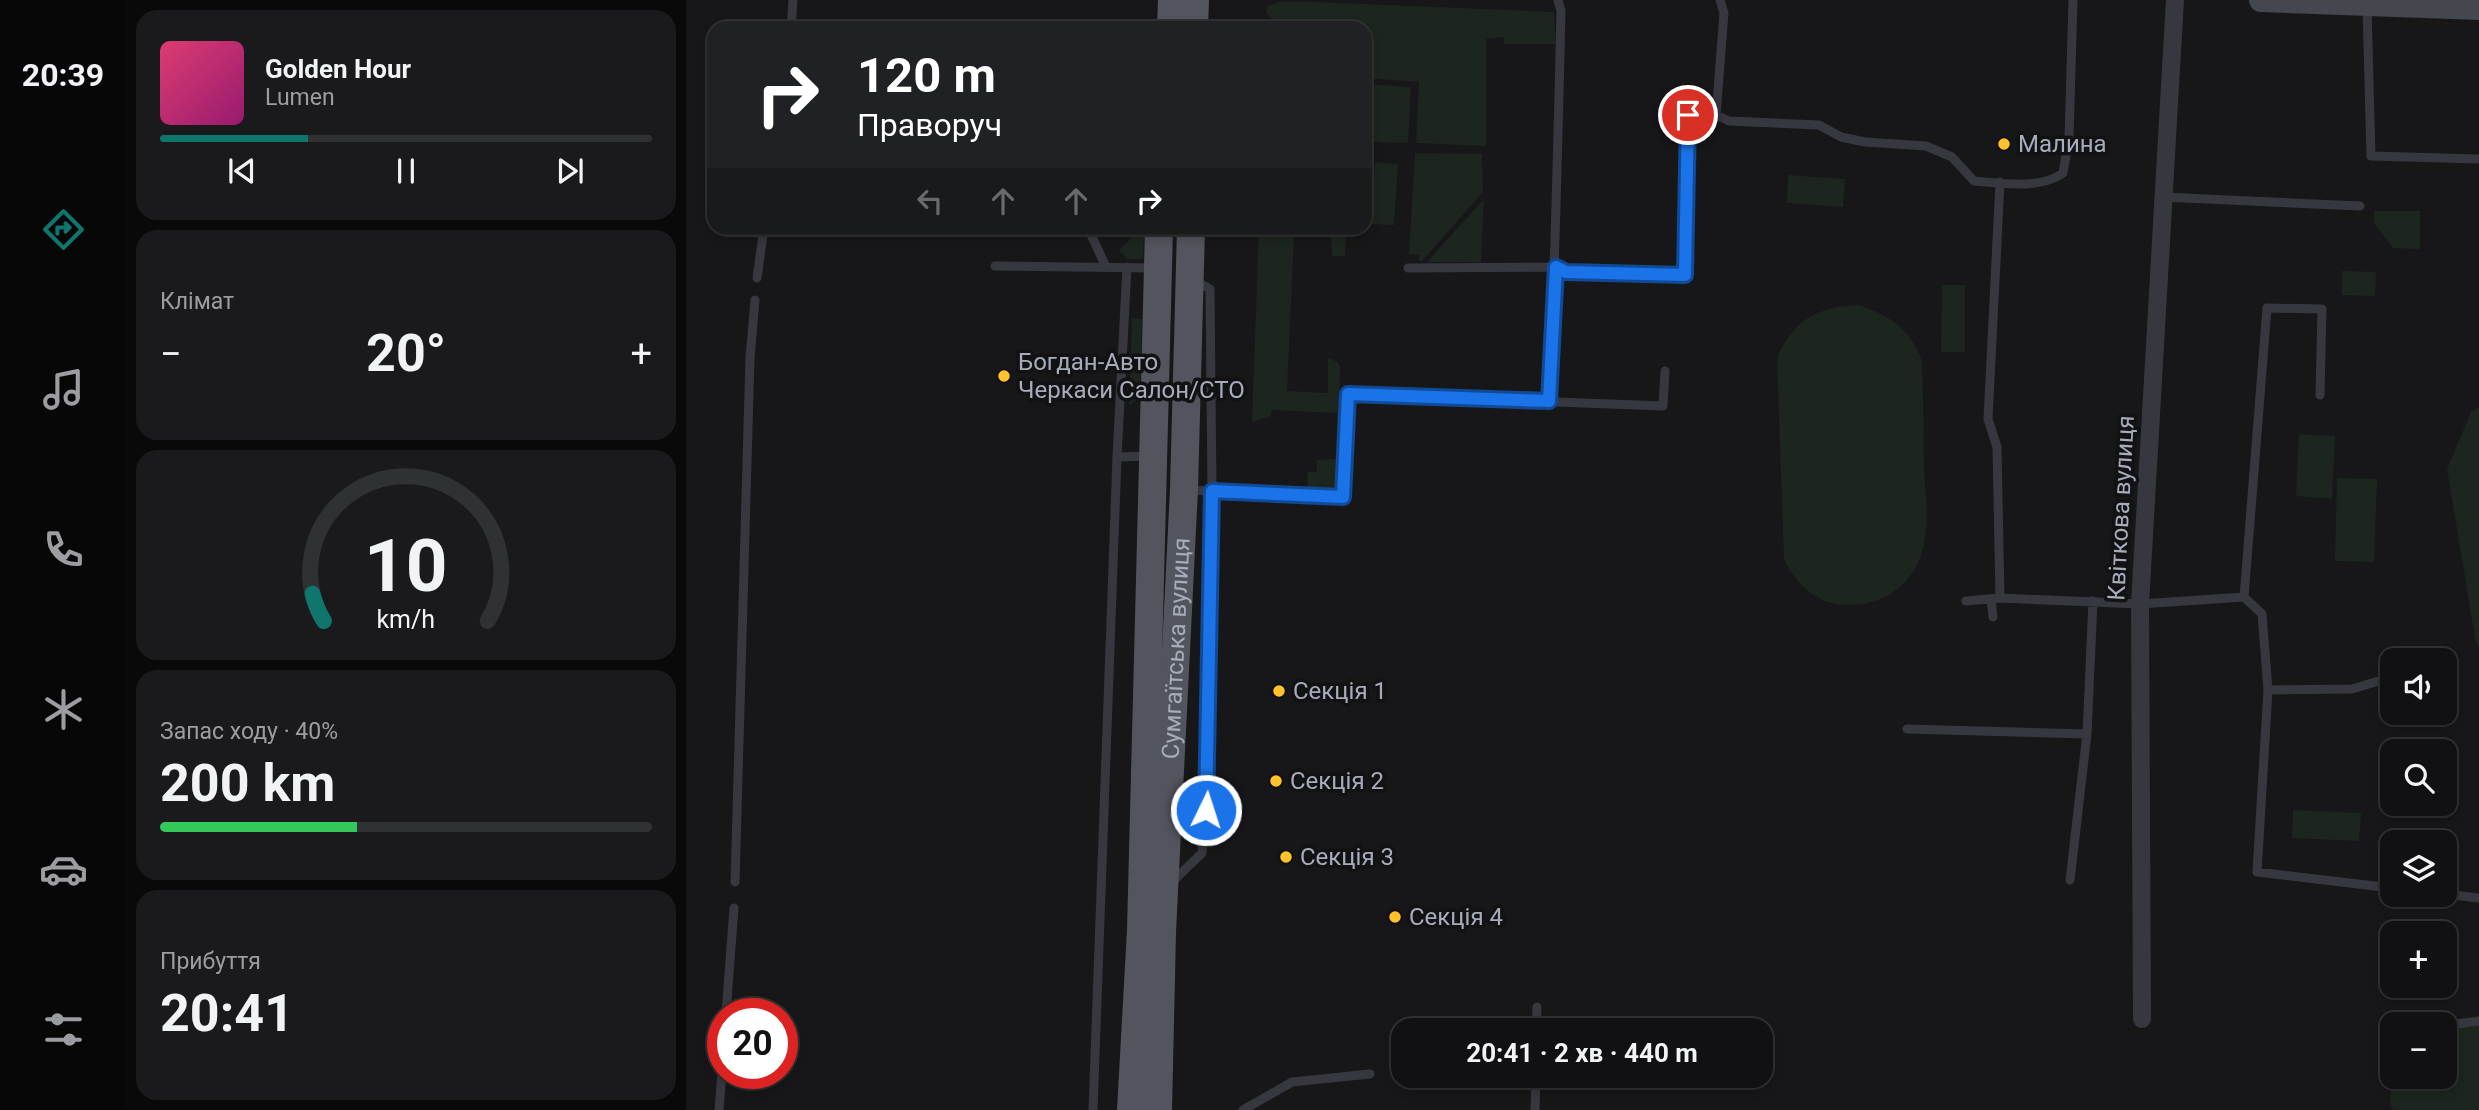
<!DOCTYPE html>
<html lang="uk">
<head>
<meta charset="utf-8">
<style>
  :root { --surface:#111113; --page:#1a1a1c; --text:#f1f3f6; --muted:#9c9da0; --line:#303133; --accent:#0f766e }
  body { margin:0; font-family:Roboto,sans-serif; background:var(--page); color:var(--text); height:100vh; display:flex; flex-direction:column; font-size:26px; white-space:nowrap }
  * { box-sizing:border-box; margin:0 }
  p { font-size:23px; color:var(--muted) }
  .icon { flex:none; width:38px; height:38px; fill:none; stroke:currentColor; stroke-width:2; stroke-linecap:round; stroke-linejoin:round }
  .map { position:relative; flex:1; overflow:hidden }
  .sheet { display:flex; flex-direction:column; gap:10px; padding:10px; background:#09090a; width:560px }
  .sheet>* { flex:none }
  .hud { position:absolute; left:21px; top:21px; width:665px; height:214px; border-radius:21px; box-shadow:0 4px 10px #0003,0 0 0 2px var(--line); background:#202124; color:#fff; overflow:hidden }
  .buttons { position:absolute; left:1694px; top:648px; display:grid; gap:14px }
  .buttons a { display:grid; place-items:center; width:77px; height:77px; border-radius:14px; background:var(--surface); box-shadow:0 4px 10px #0003,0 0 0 2px var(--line); font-size:35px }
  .speed { position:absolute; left:21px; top:998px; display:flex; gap:14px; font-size:35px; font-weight:700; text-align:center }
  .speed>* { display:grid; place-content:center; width:91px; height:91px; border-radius:50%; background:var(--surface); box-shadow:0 4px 10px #0003,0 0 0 2px var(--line); line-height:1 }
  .speed .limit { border:10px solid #d22; background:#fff; color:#111 }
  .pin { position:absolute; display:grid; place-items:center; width:60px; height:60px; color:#fff; margin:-30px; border:4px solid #fff; border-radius:50%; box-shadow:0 2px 7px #0007 }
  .me { position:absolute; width:77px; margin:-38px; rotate:4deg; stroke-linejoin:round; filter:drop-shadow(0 0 5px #0008) }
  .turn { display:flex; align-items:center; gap:24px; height:147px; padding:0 35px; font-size:32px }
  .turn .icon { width:91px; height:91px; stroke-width:2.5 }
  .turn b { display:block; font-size:49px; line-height:60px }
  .lanes { display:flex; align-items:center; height:66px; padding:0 35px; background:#0003; justify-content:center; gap:35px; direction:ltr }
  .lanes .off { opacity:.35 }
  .big { font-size:52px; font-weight:700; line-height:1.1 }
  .sheet .widget { flex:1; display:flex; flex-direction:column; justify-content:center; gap:10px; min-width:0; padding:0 24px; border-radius:21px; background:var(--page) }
  .sheet .dial { align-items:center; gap:0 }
  .dial svg { height:182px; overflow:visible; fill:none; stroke:var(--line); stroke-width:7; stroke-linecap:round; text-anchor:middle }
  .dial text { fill:var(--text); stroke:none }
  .song { display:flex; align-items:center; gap:21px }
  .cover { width:84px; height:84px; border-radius:10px; background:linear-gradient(135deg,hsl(340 70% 55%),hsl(320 70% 35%)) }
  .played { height:7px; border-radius:4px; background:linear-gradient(90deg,var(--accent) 30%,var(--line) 30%) }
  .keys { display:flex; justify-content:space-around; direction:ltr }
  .heat { display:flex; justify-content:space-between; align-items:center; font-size:38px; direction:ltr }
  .charge { height:10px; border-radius:5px; background:linear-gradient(90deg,#34c759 40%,var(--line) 0) }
  .trip { position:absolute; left:705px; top:1018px; width:382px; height:70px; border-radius:21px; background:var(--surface); box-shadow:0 4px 10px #0003,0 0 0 2px var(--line); font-weight:700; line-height:70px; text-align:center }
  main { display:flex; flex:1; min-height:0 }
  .dock { display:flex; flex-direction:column; width:126px; justify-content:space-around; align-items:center; background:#070708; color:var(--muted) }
  .dock .icon { width:49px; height:49px }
  .dock .on { color:var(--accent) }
  .dock b { font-size:32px; color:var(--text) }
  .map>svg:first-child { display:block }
  .green { fill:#1c251e }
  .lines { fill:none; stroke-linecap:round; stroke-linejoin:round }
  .lane { stroke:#37383f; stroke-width:9 }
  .street { stroke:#37383f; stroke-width:18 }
  .secondary { stroke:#45474f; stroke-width:24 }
  .primary { stroke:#53555e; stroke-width:28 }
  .route-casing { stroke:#114b97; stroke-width:18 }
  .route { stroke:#1a73e8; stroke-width:12 }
  .poi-dot { fill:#ffc329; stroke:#121214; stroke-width:2.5 }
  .labels { text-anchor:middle; stroke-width:7; stroke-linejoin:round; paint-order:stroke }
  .poi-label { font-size:24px; fill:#a8acba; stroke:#121214; text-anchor:start }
  .street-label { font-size:24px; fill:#a8acba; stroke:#121214 }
</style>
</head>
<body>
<main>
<nav class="dock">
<b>20:39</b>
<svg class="icon on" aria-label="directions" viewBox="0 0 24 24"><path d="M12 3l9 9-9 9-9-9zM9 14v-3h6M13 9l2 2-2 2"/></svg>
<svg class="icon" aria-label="music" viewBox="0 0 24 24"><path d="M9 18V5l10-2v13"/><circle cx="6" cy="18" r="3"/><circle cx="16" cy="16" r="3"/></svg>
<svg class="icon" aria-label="phone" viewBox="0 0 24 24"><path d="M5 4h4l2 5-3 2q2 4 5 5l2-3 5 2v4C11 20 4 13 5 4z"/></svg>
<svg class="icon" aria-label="climate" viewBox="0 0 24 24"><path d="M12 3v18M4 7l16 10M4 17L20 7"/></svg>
<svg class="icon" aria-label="car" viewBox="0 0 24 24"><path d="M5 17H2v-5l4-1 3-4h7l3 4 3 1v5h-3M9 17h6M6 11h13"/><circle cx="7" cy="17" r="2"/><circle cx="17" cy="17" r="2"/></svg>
<svg class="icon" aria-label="filters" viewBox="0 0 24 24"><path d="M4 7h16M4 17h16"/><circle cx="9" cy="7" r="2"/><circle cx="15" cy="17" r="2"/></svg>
</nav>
<section class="sheet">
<div class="widget">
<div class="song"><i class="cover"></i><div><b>Golden Hour</b><p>Lumen</p></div></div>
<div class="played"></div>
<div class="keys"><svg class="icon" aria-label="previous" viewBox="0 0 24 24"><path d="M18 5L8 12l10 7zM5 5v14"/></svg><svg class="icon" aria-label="pause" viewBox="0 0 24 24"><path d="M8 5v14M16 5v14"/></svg><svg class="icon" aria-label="next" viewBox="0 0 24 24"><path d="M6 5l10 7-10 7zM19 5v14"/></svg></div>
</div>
<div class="widget"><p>Клімат</p>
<div class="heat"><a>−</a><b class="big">20°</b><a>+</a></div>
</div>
<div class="widget dial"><svg viewBox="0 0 100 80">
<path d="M14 69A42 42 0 1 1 86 69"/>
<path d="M14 69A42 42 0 0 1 9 57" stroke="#0f766e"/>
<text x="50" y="56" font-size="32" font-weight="700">10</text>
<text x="50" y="72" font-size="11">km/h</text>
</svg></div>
<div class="widget"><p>Запас ходу · 40%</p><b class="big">200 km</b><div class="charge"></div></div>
<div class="widget"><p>Прибуття</p><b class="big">20:41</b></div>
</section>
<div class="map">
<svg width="1793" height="1110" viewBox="0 0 1793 1110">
  <rect width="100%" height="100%" fill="#171719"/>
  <path class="green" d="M593 2H629L868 12 870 44H818V37L800 39V146L730 143 733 82 679 78V28H592L581 13 580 7Z
    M679 84 725 87 722 143 685 142 679 135Z
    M729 153 796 154 797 192 736 261H733V255L723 254Z
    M689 162 712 164 708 225 685 224Z
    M1102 175 1159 179 1157 207 1101 203Z
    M798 199 795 262H741Z
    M1688 211H1734V249L1707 248 1688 223Z
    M448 228H458L457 259H441L433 250 446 237Z
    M573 228H669V231L660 232 659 256H646L645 237H608L601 391 642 393V358L652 362 654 367 652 478 647 489 621 487 622 472H631V460L650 459 651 413 586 410 585 416 566 422Z
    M1656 271 1690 272 1689 296 1656 295Z
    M1256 285H1279V352H1255Z
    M1173 305C1206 317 1223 328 1236 360 1237 396 1238 432 1238 468 1239 490 1243 515 1239 537 1234 580 1201 607 1158 605 1131 604 1109 583 1098 559L1091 358C1108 319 1131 307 1173 305Z
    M446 318 456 319 454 397 443 406Z
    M1793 407V648L1789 638 1761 469 1785 412Z
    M1613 434 1649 436 1646 499 1610 496Z
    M1651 478 1691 479 1688 562 1649 561Z
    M1607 810 1675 813 1673 841 1606 838Z
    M1793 1021V1110H1707L1704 1103 1706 1076H1759V1024Z"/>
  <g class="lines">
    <path class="lane" d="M1034 0 1038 13 1030 115 1043 121 1133 125 1155 137 1179 142 1240 146 1266 157 1288 181C1315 183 1354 190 1377 173L1383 138 1387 0
      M1681 7 1685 156 1793 159
      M105 28 107 0
      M1314 182 1302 419 1311 447 1314 598 1454 604 1558 597 1581 308 1636 309 1634 395
      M1476 197 1674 206
      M402 228 420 267
      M309 266 467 268
      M722 268 870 267 880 272 999 275 1001 115H1030
      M71 278 78 228
      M863 401C869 271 872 141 875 11L872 0
      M431 457 464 456
      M503 490 657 497 662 394 977 406 979 371
      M1558 597 1576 614 1582 690 1666 689 1706 677
      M1305 599 1307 617
      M1280 601 1314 598
      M1582 690 1571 872 1706 888
      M1221 729 1401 734
      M1384 880 1401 734 1407 601
      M49 882 64 358 69 300
      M486 882 516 853 522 789 526 491 524 289 509 281
      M1758 894 1793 898
      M40 1013 48 908
      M1712 1023 1770 1024 1793 1021
      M850 1031 851 1007
      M33 1110 37 1061
      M407 1110 431 457 441 267
      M557 1110 606 1082 684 1074
      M849 1110 850 1076"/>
    <path class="street" d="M1456 1019 1454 604 1489 0"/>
    <path class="secondary" d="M1575 0 1793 8"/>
    <g class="primary">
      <path d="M485 28 486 0"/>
      <path d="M508 28 509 0"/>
      <path d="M445 1110 455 930 473 228"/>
      <path id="s1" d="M472 1110 476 932 498 489 505 228"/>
    </g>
  </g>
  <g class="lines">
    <defs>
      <path id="route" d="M520 810 526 491 657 497 662 394 863 401 870 267 880 272 999 275 1002 115"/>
    </defs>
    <use href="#route" class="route-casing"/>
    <use href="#route" class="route"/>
  </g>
  <g class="poi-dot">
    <circle cx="1318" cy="144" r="7"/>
    <circle cx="318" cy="376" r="7"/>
    <circle cx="593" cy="691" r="7"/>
    <circle cx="590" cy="781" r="7"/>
    <circle cx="600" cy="857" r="7"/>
    <circle cx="709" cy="917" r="7"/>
  </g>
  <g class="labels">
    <g class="poi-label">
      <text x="1332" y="152">Малина</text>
      <text x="332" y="370">Богдан-Авто<tspan x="332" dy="28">Черкаси Салон/СТО</tspan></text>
      <text x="607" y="699">Секція 1</text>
      <text x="604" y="789">Секція 2</text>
      <text x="614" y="865">Секція 3</text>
      <text x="723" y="925">Секція 4</text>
    </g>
    <g class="street-label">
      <text transform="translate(1435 508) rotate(-87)" y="8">Квіткова вулиця</text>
      <text dy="8" stroke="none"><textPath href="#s1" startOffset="462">Сумгаїтська вулиця</textPath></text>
    </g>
  </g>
</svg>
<div class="buttons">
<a><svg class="icon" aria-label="sound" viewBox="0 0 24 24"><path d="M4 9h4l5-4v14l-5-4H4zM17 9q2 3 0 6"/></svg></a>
<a><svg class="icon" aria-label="search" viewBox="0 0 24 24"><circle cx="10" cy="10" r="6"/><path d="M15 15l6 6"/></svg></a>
<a><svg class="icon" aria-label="layers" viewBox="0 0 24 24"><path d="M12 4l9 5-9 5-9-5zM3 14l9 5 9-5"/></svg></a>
<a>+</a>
<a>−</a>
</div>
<div class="speed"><div class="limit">20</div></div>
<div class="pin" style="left:1002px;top:115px;background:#d93025"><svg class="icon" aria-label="arrive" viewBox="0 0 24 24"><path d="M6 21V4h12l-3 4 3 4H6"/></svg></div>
<svg class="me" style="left:520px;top:810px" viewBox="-20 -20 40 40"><circle r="17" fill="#1a73e8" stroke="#fff" stroke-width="3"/><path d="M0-11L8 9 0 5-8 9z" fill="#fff"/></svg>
<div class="trip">20:41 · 2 хв · 440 m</div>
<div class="hud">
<div class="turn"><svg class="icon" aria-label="right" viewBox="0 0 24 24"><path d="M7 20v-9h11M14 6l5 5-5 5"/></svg><div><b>120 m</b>Праворуч</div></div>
<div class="lanes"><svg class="icon off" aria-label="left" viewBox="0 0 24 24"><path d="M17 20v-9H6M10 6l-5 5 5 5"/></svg><svg class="icon off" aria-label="ahead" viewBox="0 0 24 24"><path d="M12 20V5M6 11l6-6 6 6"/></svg><svg class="icon off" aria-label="ahead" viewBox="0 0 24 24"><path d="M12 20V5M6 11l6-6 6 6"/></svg><svg class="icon" aria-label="right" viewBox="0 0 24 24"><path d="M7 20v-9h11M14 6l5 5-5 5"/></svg></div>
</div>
</div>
</main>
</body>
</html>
